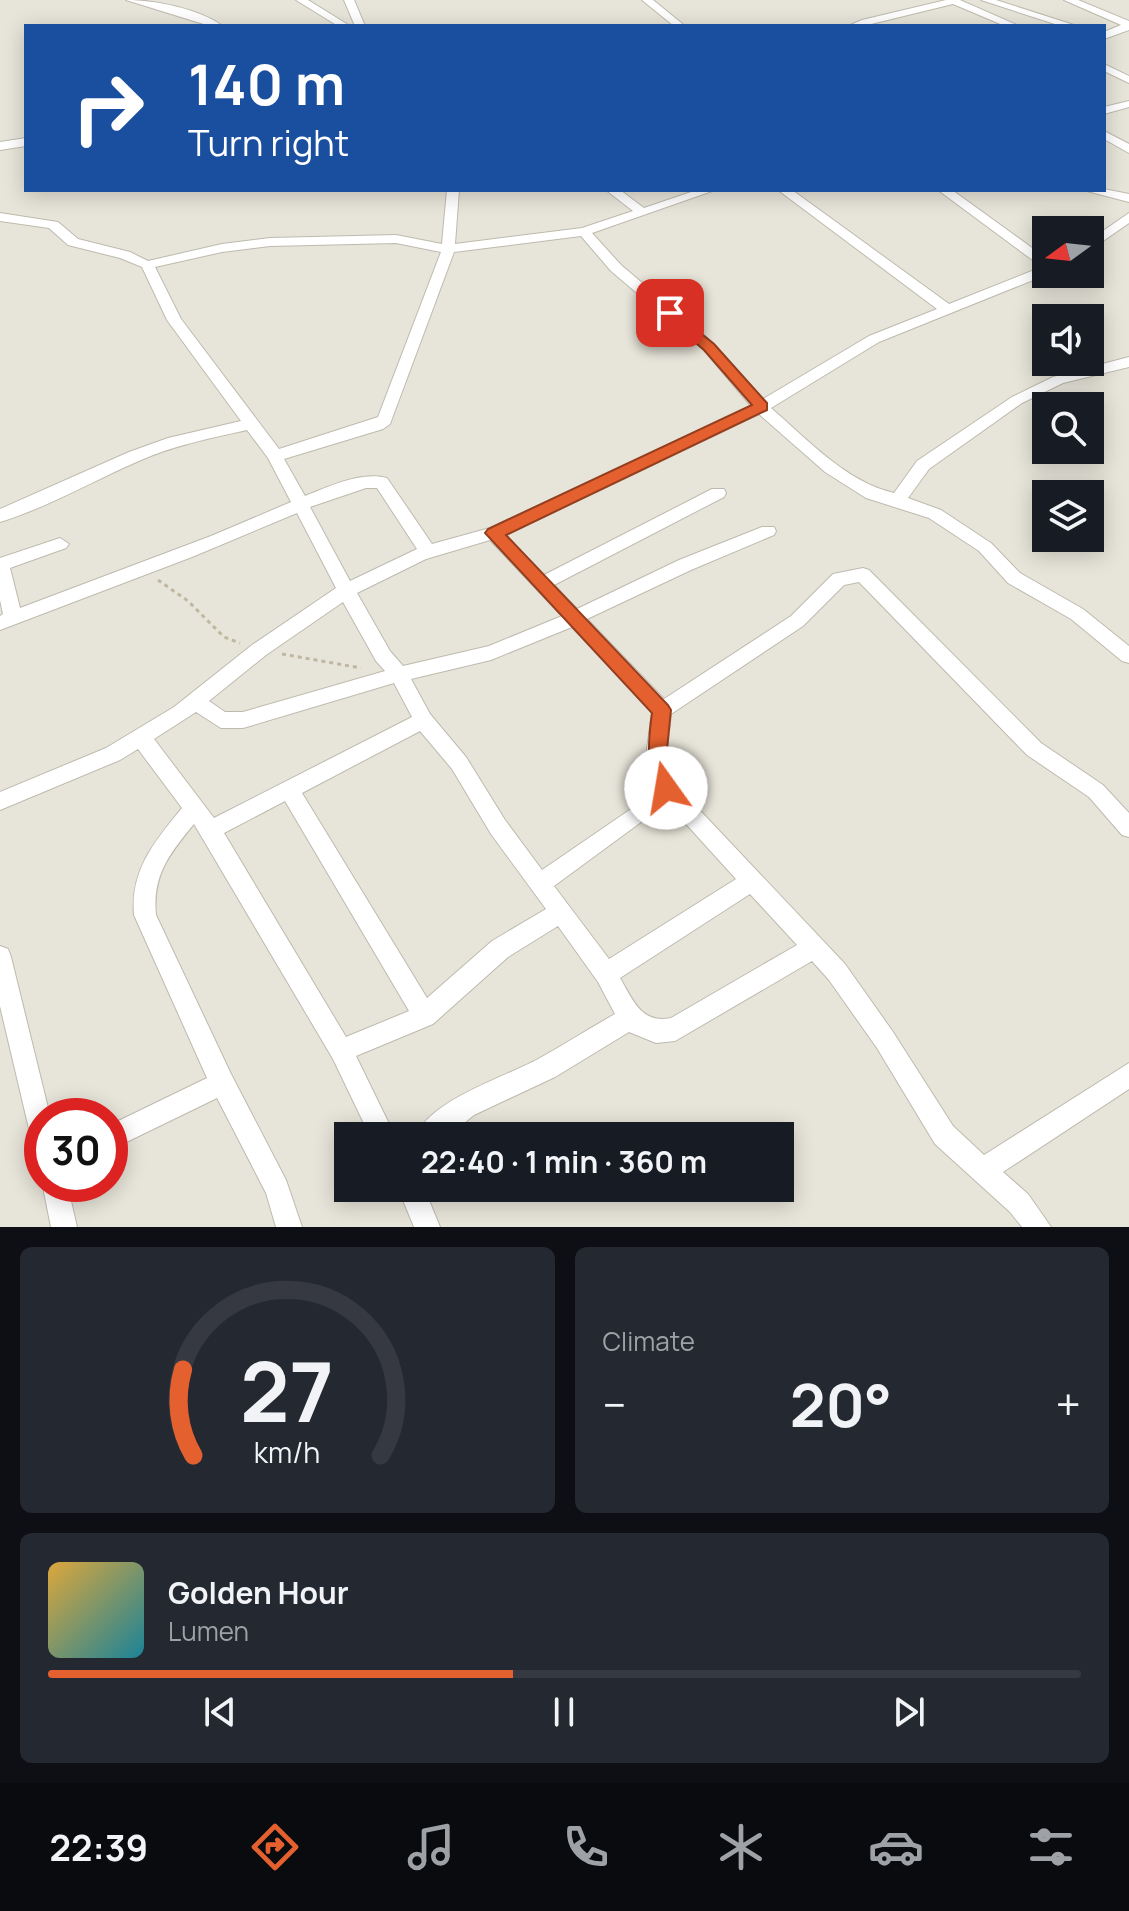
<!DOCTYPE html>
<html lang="en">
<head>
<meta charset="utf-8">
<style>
  :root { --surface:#171b24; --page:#242831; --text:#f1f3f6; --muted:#9ea1a6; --line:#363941; --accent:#e5602f }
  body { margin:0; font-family:Manrope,sans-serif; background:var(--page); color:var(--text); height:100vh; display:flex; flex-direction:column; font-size:30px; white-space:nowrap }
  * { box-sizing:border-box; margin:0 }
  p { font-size:26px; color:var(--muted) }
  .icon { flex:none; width:44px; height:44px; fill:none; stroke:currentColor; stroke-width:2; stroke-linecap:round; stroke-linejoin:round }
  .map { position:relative; height:1227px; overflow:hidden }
  .details { display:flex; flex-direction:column; gap:20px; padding:20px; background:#0d0f14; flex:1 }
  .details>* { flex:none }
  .banner { position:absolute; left:24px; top:24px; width:1082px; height:168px; border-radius:0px; box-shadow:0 4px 20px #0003; background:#1a4fa0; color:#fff; overflow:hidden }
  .needle { width:52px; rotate:255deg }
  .controls { position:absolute; left:1032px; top:216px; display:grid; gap:16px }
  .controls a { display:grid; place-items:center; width:72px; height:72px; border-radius:0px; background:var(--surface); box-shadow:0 4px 20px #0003; font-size:40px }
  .speed { position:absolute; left:24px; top:1098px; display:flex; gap:16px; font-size:40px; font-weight:700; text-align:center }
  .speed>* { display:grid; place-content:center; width:104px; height:104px; border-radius:50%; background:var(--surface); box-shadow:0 4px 20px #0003; line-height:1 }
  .speed .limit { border:12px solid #d22; background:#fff; color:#111 }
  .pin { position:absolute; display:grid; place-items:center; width:68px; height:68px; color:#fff; margin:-34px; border-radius:16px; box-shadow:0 4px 12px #0006 }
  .me { position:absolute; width:88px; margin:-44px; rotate:347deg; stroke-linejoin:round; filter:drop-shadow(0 0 6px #0008) }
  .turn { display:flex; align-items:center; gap:28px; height:168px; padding:0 32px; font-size:36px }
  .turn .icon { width:104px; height:104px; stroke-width:2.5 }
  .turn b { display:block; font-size:56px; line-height:68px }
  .big { font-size:60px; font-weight:700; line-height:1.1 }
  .details .widget { flex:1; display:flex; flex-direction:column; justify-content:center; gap:12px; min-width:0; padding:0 28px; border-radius:12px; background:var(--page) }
  .details .dial { align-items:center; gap:0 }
  .dial svg { height:208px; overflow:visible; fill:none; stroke:var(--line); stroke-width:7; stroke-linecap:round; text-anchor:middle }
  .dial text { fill:var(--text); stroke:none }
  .song { display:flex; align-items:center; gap:24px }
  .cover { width:96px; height:96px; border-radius:12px; background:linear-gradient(135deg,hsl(40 70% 55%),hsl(190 70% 35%)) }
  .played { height:8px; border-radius:4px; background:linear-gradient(90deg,var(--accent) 45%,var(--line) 45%) }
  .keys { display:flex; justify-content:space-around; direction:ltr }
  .heat { display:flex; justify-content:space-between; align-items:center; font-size:44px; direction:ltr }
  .details .tiles { flex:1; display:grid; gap:20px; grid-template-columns:1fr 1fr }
  .widget:last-child { grid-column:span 2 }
  .trip { position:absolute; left:334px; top:1122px; width:460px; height:80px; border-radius:0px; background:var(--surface); box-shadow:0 4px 20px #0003; font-weight:700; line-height:80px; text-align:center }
  .dock { display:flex; height:128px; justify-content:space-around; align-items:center; background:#090b0e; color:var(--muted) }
  .dock .icon { width:56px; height:56px }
  .dock .active { color:var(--accent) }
  .dock b { font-size:36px; color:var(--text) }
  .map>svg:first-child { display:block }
  .residential { fill:#e7e4d9; fill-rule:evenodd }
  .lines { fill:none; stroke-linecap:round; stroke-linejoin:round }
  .street-casing { stroke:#bebaae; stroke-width:2 }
  .path { stroke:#bfb7a0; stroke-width:3; stroke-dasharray:4 4; stroke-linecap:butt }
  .street { fill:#fff; fill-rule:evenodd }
  .route { fill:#e5602f; stroke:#953e1f; stroke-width:2 }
</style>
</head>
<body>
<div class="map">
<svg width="1129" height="1227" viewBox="0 0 1129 1227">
  <rect width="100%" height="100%" fill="#f4f2ea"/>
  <path class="residential" d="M0 0H1129V1227H0ZM26 26H1104V190H26ZM1046 230H1090V274H1046ZM1046 318H1090V362H1046ZM1046 406H1090V450H1046ZM1046 494H1090V538H1046ZM42 1116H110V1184H42ZM348 1136H780V1188H348Z"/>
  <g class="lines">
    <defs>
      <path id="street" d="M126 0C156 0 199 9 223 26H210Z
        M296 0H308L350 26H338Z
        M344 0H354L365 26H355Z
        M642 0H653L685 26H674Z
        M946 0H960L1019 26H1005L953 4 863 26H848L862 20Z
        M981 0H996L1077 26H1061Z
        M1064 0H1078L1129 21V30L1104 39V32L1121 25Z
        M1104 64 1129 76V83L1104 71Z
        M1129 101V107L1104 114V107Z
        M1104 131 1129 144V153L1104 139Z
        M26 138V146L0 150V142Z
        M1104 189 1129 194V202L1083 190Z
        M447 190H459L455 244 582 228 633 211 606 190H620L644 208 697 190H715L592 233 621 265 714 344 763 399 869 336 937 309 778 190H792L949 304 1042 267 938 190H952L1046 258 1048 274 879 342 771 408C807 439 846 482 894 493L917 461 1012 397 1053 377 1129 357V367L1063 383 1022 403 929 469 908 498 941 510 991 543 1020 573 1083 609 1129 646V663L1122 661 1071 619 1008 583 979 551 929 518 866 498 825 472 759 414 506 535 544 575 712 489H724L726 493 724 497 554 585 577 609 679 560 762 527H774L776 531 774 535 691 570 587 619 664 699 791 616 833 574 863 568 869 570 1041 743 1103 785 1129 813V837L1122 835 1089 797 1027 755 859 582 844 585 803 626 671 714 667 749 675 784 845 964 893 1032 953 1126 984 1155 1129 1063V1089L1003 1172 1028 1194 1051 1227H1022L1010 1212 935 1144 877 1048 829 980 812 961 675 1041 656 1043 629 1032 555 1077 474 1115 448 1136H416C431 1099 506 1077 540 1058 565 1044 590 1028 615 1014L598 982 558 926 508 957 433 1024 356 1056 395 1136H370L333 1059 194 824C170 853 152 875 156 915L231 1074 286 1180 302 1227H276L266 1193 217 1098 110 1150V1125L207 1078 134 915C130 870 155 841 182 808L138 749 120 760 0 810V792L106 748 174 707 252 645 336 588 297 513 192 557 0 630V616L3 614 0 600V558L60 538 69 544 66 548 10 568 20 608 211 536 291 502 268 458 247 430C212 438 175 445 141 460 94 480 49 507 0 522V509L129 452 168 438 241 421 167 320 142 267 120 258 68 245 49 228 0 221V213L58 222 78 239 130 252 148 261 222 244 270 238 396 235 442 244ZM581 236 611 271 704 350 751 406 490 528 432 544 387 478C361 471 328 487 305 496L284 459 383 429 390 424 454 252ZM396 243 441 252 378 417 279 449 181 319 155 267 222 252 270 246ZM366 488H377L417 549 350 581 310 507ZM490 540 562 616 489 646 403 666 390 651 357 593 426 559ZM343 602 376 661 385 671 243 712H225L209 701 266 655ZM572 627 652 712 647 749 656 787 650 796 542 870 505 820 466 757 430 714 411 679 491 660ZM394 683 412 717 214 818 154 739 196 712 221 728H243ZM420 731 452 769 491 834 546 909 492 941 427 998 302 793ZM285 801 409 1011 346 1037 224 833ZM667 803 736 879 609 959 554 886ZM750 894 797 945 671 1018C641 1024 633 1000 620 978Z
        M1129 213V223L1090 250V240Z
        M0 946 8 949 11 957 50 1116H42V1145L33 1142 30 1133 0 1006Z
        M42 1182 67 1184 77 1227H51Z
        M398 1188H424L440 1227H414Z"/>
    </defs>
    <use href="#street" class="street-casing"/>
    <path class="path" d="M158 580 188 601 224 637 240 643
      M282 654 361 668"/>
    <use href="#street" class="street"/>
  </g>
  <path class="route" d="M670 308 714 344 767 403V410L506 535 668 705 671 710 667 749 676 788 673 794 666 797 659 794C646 768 648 741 652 713L485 533 488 529 752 405 704 350 665 316V310Z"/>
</svg>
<div class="controls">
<a><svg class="needle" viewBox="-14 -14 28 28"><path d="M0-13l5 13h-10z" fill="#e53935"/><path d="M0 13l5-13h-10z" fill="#9ea1a6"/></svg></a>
<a><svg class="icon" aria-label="sound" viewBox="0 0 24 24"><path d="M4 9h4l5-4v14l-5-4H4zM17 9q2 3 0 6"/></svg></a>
<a><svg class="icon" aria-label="search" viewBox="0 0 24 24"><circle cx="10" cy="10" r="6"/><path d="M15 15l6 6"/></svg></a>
<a><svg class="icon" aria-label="layers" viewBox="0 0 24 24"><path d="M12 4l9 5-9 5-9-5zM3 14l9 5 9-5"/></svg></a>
</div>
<div class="speed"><div class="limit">30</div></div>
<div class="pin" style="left:670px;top:313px;background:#d93025"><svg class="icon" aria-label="arrive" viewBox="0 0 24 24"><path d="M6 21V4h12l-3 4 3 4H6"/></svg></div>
<svg class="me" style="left:666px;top:788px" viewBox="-20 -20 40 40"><circle r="19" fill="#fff"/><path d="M0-13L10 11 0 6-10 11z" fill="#e5602f"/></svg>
<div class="trip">22:40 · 1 min · 360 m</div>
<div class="banner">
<div class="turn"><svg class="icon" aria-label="right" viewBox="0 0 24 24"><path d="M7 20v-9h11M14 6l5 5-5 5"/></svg><div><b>140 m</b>Turn right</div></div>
</div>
</div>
<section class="details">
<div class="tiles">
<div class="widget dial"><svg viewBox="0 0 100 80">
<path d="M14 69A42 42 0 1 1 86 69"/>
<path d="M14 69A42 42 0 0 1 10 36" stroke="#e5602f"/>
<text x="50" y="56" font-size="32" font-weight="700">27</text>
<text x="50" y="72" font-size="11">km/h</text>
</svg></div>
<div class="widget"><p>Climate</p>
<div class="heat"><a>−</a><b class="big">20°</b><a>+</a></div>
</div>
<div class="widget">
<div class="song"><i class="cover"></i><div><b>Golden Hour</b><p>Lumen</p></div></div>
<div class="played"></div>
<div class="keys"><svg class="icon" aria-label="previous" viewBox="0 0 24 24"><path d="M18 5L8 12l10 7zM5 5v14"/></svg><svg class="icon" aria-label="pause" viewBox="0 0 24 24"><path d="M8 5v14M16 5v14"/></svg><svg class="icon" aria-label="next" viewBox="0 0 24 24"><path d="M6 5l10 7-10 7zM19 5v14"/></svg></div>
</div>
</div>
</section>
<nav class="dock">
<b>22:39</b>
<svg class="icon active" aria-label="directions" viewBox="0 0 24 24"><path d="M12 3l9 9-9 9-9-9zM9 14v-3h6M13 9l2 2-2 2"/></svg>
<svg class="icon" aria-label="music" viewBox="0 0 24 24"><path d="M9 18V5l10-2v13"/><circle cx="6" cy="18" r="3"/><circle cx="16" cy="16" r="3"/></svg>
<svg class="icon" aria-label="phone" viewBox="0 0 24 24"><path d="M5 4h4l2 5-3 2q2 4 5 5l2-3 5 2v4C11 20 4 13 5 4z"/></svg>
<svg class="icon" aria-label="climate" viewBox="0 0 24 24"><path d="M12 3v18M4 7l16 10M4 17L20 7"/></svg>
<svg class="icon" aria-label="car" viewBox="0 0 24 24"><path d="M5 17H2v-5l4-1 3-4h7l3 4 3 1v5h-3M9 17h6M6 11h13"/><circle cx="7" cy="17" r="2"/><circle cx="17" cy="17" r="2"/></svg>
<svg class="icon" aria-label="filters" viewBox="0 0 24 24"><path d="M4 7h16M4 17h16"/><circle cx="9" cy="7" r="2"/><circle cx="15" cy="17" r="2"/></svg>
</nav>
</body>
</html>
